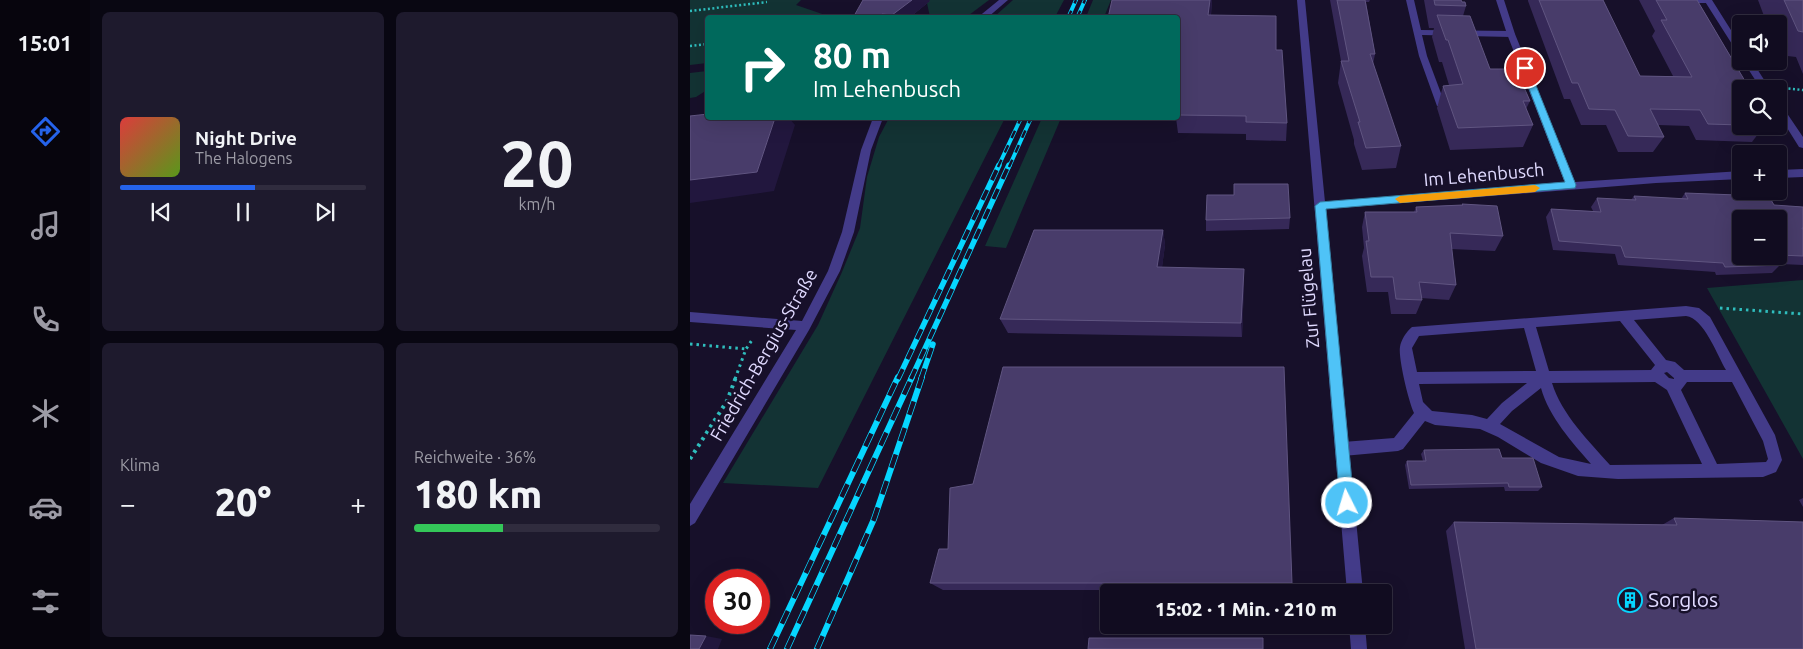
<!DOCTYPE html>
<html lang="de">
<head>
<meta charset="utf-8">
<style>
  :root { --surface:#110c20; --page:#1e1a2d; --text:#f1f3f6; --muted:#9c9ba5; --line:#302c3e; --accent:#2563eb }
  body { margin:0; font-family:Ubuntu,sans-serif; background:var(--page); color:var(--text); height:100vh; display:flex; flex-direction:column; font-size:19px; white-space:nowrap }
  * { box-sizing:border-box; margin:0 }
  p { font-size:16px; color:var(--muted) }
  .icon { flex:none; width:28px; height:28px; fill:none; stroke:currentColor; stroke-width:2; stroke-linecap:round; stroke-linejoin:round }
  .map { position:relative; flex:1; overflow:hidden }
  .sheet { display:flex; flex-direction:column; gap:12px; padding:12px; background:#090712; width:600px }
  .sheet>* { flex:none }
  .guide { position:absolute; left:15px; top:15px; width:475px; height:105px; border-radius:5px; box-shadow:0 5px 20px #0002,0 0 0 1px var(--line); background:#00695c; color:#fff; overflow:hidden }
  .buttons { position:absolute; left:1042px; top:15px; display:grid; gap:10px }
  .buttons a { display:grid; place-items:center; width:55px; height:55px; border-radius:5px; background:var(--surface); box-shadow:0 5px 20px #0002,0 0 0 1px var(--line); font-size:25px }
  .speed { position:absolute; left:15px; top:569px; display:flex; gap:10px; font-size:25px; font-weight:700; text-align:center }
  .speed>* { display:grid; place-content:center; width:65px; height:65px; border-radius:50%; background:var(--surface); box-shadow:0 5px 20px #0002,0 0 0 1px var(--line); line-height:1 }
  .speed .limit { border:8px solid #d22; background:#fff; color:#111 }
  .pin { position:absolute; display:grid; place-items:center; width:42px; height:42px; color:#fff; margin:-21px; border:2px solid #fff; border-radius:50%; box-shadow:0 1px 5px #0007 }
  .me { position:absolute; width:55px; margin:-28px; rotate:355deg; stroke-linejoin:round; filter:drop-shadow(0 0 4px #0008) }
  .turn { display:flex; align-items:center; gap:18px; height:105px; padding:0 25px; font-size:22px }
  .turn .icon { width:65px; height:65px; stroke-width:2.5 }
  .turn b { display:block; font-size:35px; line-height:42px }
  .big { font-size:38px; font-weight:800; line-height:1.1 }
  .sheet .card { flex:1; display:flex; flex-direction:column; justify-content:center; gap:8px; min-width:0; padding:0 18px; border-radius:8px; background:var(--page) }
  .sheet .dial { align-items:center; gap:0 }
  .dial b { font-size:65px; line-height:1 }
  .song { display:flex; align-items:center; gap:15px }
  .cover { width:60px; height:60px; border-radius:8px; background:linear-gradient(135deg,hsl(0 70% 55%),hsl(90 70% 35%)) }
  .played { height:5px; border-radius:2px; background:linear-gradient(90deg,var(--accent) 55%,var(--line) 55%) }
  .keys { display:flex; justify-content:space-around; direction:ltr }
  .heat { display:flex; justify-content:space-between; align-items:center; font-size:28px; direction:ltr }
  .charge { height:8px; border-radius:4px; background:linear-gradient(90deg,#34c759 36%,var(--line) 0) }
  .sheet .tiles { flex:1; display:grid; gap:12px; grid-template-columns:repeat(2,1fr) }
  .trip { position:absolute; left:410px; top:584px; width:292px; height:50px; border-radius:5px; background:var(--surface); box-shadow:0 5px 20px #0002,0 0 0 1px var(--line); font-weight:800; line-height:50px; text-align:center }
  main { display:flex; flex:1; min-height:0 }
  .dock { display:flex; flex-direction:column; width:90px; justify-content:space-around; align-items:center; background:#07050d; color:var(--muted) }
  .dock .icon { width:35px; height:35px }
  .dock .current { color:var(--accent) }
  .dock b { font-size:22px; color:var(--text) }
  .map>svg:first-child { display:block }
  .green { fill:#133334 }
  .lines { fill:none; stroke-linecap:round; stroke-linejoin:round }
  .path-far2 { stroke:#2fbdbd; stroke-width:2.5; stroke-dasharray:2 2.5; stroke-linecap:butt }
  .path-far1 { stroke:#2fbdbd; stroke-width:3; stroke-dasharray:2.5 4; stroke-linecap:butt }
  .path { stroke:#2fbdbd; stroke-width:4; stroke-dasharray:3 4.5; stroke-linecap:butt }
  .service { fill:#433b89; fill-rule:evenodd }
  .minor { fill:#433b89; fill-rule:evenodd }
  .rail-far2-casing { stroke:#06d6ff; stroke-width:4 }
  .rail-far1-casing { stroke:#06d6ff; stroke-width:5.5 }
  .rail-casing { stroke:#06d6ff; stroke-width:6 }
  .rail-far2 { stroke:#17102a; stroke-width:2.5; stroke-dasharray:8; stroke-linecap:butt }
  .rail-far1 { stroke:#17102a; stroke-width:4; stroke-dasharray:11; stroke-linecap:butt }
  .rail { stroke:#17102a; stroke-width:4.5; stroke-dasharray:14; stroke-linecap:butt }
  .wall { fill:#362958; fill-rule:evenodd }
  .shaded-wall { fill:#22173e }
  .building { fill:#483c6a; stroke:#605581 }
  .route { fill:#4fc3f7; stroke:#337fa1 }
  .slow { fill:#f59e0b }
  .labels { text-anchor:middle; stroke-width:5; stroke-linejoin:round; paint-order:stroke }
  .street-label { font-size:18px; fill:#e0daff; stroke:#17102a }
  .near-poi-label { font-size:21px; fill:#e0daff; stroke:#17102a; text-anchor:start }
</style>
</head>
<body>
<main>
<nav class="dock">
<b>15:01</b>
<svg class="icon current" aria-label="directions" viewBox="0 0 24 24"><path d="M12 3l9 9-9 9-9-9zM9 14v-3h6M13 9l2 2-2 2"/></svg>
<svg class="icon" aria-label="music" viewBox="0 0 24 24"><path d="M9 18V5l10-2v13"/><circle cx="6" cy="18" r="3"/><circle cx="16" cy="16" r="3"/></svg>
<svg class="icon" aria-label="phone" viewBox="0 0 24 24"><path d="M5 4h4l2 5-3 2q2 4 5 5l2-3 5 2v4C11 20 4 13 5 4z"/></svg>
<svg class="icon" aria-label="climate" viewBox="0 0 24 24"><path d="M12 3v18M4 7l16 10M4 17L20 7"/></svg>
<svg class="icon" aria-label="car" viewBox="0 0 24 24"><path d="M5 17H2v-5l4-1 3-4h7l3 4 3 1v5h-3M9 17h6M6 11h13"/><circle cx="7" cy="17" r="2"/><circle cx="17" cy="17" r="2"/></svg>
<svg class="icon" aria-label="filters" viewBox="0 0 24 24"><path d="M4 7h16M4 17h16"/><circle cx="9" cy="7" r="2"/><circle cx="15" cy="17" r="2"/></svg>
</nav>
<section class="sheet">
<div class="tiles">
<div class="card">
<div class="song"><i class="cover"></i><div><b>Night Drive</b><p>The Halogens</p></div></div>
<div class="played"></div>
<div class="keys"><svg class="icon" aria-label="previous" viewBox="0 0 24 24"><path d="M18 5L8 12l10 7zM5 5v14"/></svg><svg class="icon" aria-label="pause" viewBox="0 0 24 24"><path d="M8 5v14M16 5v14"/></svg><svg class="icon" aria-label="next" viewBox="0 0 24 24"><path d="M6 5l10 7-10 7zM19 5v14"/></svg></div>
</div>
<div class="card dial"><b>20</b><p>km/h</p></div>
<div class="card"><p>Klima</p>
<div class="heat"><a>−</a><b class="big">20°</b><a>+</a></div>
</div>
<div class="card"><p>Reichweite · 36%</p><b class="big">180 km</b><div class="charge"></div></div>
</div>
</section>
<div class="map">
<svg width="1113" height="649" viewBox="0 0 1113 649">
  <rect width="100%" height="100%" fill="#17102a"/>
  <path class="green" d="M0 0H111L106 5 138 16 161 15 159 18H18L17 63 0 65Z
    M239 0H299L275 18 240 17 237 3Z
    M323 0H374L365 17H304Z
    M403 0H421L414 17H396Z
    M17 71V90L6 97 0 98V73Z
    M199 118H315L128 488 33 483 128 325 152 272 170 228 177 177 189 137Z
    M352 118H371L316 248 295 246Z
    M1113 280V459L1017 288Z"/>
  <g class="lines">
    <path class="path-far2" d="M0 11 77 2
      M0 46 18 44
      M1094 88 1113 90"/>
    <path class="path-far1" d="M1030 308 1113 314
      M0 344 56 349
      M45 379 56 349 62 340"/>
    <path class="path" d="M0 459 37 401 46 377"/>
    <path class="service" d="M716 0H724L731 30 821 31 825 34 821 37 732 35 737 56 755 104 753 106H747L729 56Z
      M988 0H1021L1022 1 1018 3H988Z
      M996 306 1009 308 1020 317 1085 435 1092 460 1086 472 1073 477 928 479 888 476 851 463 808 437 790 429 745 425 735 421 713 449 708 451 653 456 648 454 646 449 648 444 653 442 704 438 724 413C719 403 708 358 710 347 711 340 716 332 722 327ZM996 316C1014 318 1027 355 1036 370H994L985 362 976 360 944 320ZM930 321 965 365 961 370 859 371 846 327ZM834 328 846 371 727 372 722 348 729 336ZM977 372 984 378V379L979 378 974 373ZM965 382 977 390 1012 464 920 465C899 441 872 415 862 383ZM997 382H1042L1073 441 1078 459 1076 462 1027 464 991 390ZM837 383 812 403 797 419 782 415 742 411 733 402 729 384ZM851 388C859 417 882 442 901 464L869 457 810 424 822 411Z"/>
    <path class="minor" d="M309 0H318L297 18H287Z
      M607 0H615L635 202 875 183 817 34 806 0H814L825 34 885 182 1051 171V179L966 183 636 209 673 592H657Z
      M1014 0H1022L1051 46V55L1047 52Z
      M1053 61H1062L1080 89H1071Z
      M1089 105 1092 106 1113 137V148L1109 147 1089 115Z
      M183 118H193L181 150 164 232 150 271 119 330 5 523 0 526V504L106 330 0 322V312L112 321 138 271 152 232 171 150Z
      M1113 169V177L1089 178V170Z
      M659 625H675L677 649H661Z"/>
    <defs>
      <path id="rail-far2" d="M378 18 386 0
        M387 18 395 0
        M308 167 331 118
        M319 167 341 118"/>
      <path id="rail-far1" d="M208 379 309 165
        M221 379 319 165
        M231 379 243 344"/>
      <path id="rail" d="M80 649 208 377
        M97 649 222 377
        M127 649 184 519 232 377"/>
    </defs>
    <use href="#rail-far2" class="rail-far2-casing"/>
    <use href="#rail-far1" class="rail-far1-casing"/>
    <use href="#rail" class="rail-casing"/>
    <use href="#rail-far2" class="rail-far2"/>
    <use href="#rail-far1" class="rail-far1"/>
    <use href="#rail" class="rail"/>
  </g>
  <path class="wall" d="M422 0H522L521 15 586 50 597 123 596 141 556 140V134L488 133 486 118H488V18Z
    M640 0H680L679 2H676L685 54 683 64 711 146 706 168 672 170 664 144V140L648 83 651 61Z
    M734 0H771L772 2 776 6 773 16 800 69 840 101 836 109 843 125 833 147 760 150 747 108 753 86 759 85 752 62H749L742 37 744 28H739Z
    M838 0H913L950 76H983L962 36 965 31 949 0H1007L1055 81 1051 87V126H1074L1062 142 1006 140 999 126 968 125 974 137 963 152H928L916 125H891L880 99H874L838 1Z
    M1068 0H1113V74L1106 57 1089 55V24H1077Z
    M240 1 219 18H165L164 16Z
    M1045 191 1084 205 1113 207V265L1091 264 1082 273 1026 275 1025 272 928 265 925 254 863 250 856 217 861 209 903 211 901 207 907 198 941 200 944 196 991 199 995 193 1041 195ZM1089 219V256H1051Z
    M772 204 813 236 805 251 761 249 766 285 759 300 731 298 732 300 726 314H701L698 292H677L672 256 674 248 672 227 675 212H724L726 207 772 205Z
    M600 218 599 229 516 231V220Z
    M473 230 475 245 472 267 554 284 552 337 318 333 310 319Z
    M734 450 812 458 852 487 848 491H815L814 487 719 489 715 465 717 461H733L731 454Z
    M1113 498V507L1109 500Z
    M984 518 1113 649H775L756 531 764 522 972 525Z
    M240 583H602L600 590H253Z"/>
  <path class="shaded-wall" d="M222 0H239L240 1 219 18H203L202 15Z
    M520 0H522L519 33 518 15Z
    M85 118H99L105 125 84 191 0 203V180Z
    M473 230 475 245 470 282 467 267Z
    M554 269V284L552 337 551 323Z
    M16 636 32 639 28 649H9Z"/>
  <path class="building" d="M173 0H222L202 15 192 14 188 18H178L164 16Z
    M422 0H520L518 15 586 16V50H592L597 123 556 122V116L488 115V100L489 90H488V18H418Z
    M647 0H675L685 54H680L711 146 676 148 668 122H670L651 61H659Z
    M744 0H771L772 2H775L776 6 745 5Z
    M849 0H913L950 76 1002 77 971 20H977L966 0H1007L1055 81H1047L1052 89 1051 125 1018 124 1010 110 960 109 974 137 938 136 925 110 899 109 888 83H882Z
    M1094 0H1113V32L1108 31Z
    M747 15 780 16 800 69H826L840 101H833L843 125 768 128 753 86 773 84 758 40H756Z
    M18 114V118H85L67 172 0 180V116Z
    M544 184H598L600 218 516 220 517 195H544Z
    M1045 191 1077 193 1084 205 1113 207V228H1112L1113 230V256L1089 255V219H1051V256H1086L1091 265 1035 267 1033 263 935 257 931 246 869 241 861 209 911 212 907 198 946 200 944 196 998 199 995 193 1047 195Z
    M772 204 807 206 813 236 760 233 766 285 729 282 732 300 706 299 703 277H681L676 241H679L675 212H727L726 207 773 205Z
    M344 230H473L467 267 554 269 551 323 310 319Z
    M313 367H594L602 583H240L249 549H258L260 488 283 484Z
    M809 449 812 458H843L852 487H819L818 483 721 485 717 461H736L734 450Z
    M984 518 1113 522V649H786L764 522 987 525Z
    M0 635 16 636 9 649H0Z
    M399 638H573V649H398Z"/>
  <path class="route" d="M832 66 839 68 886 185 885 188 636 209 664 503 662 508 657 510 652 508 650 503 625 206 630 202 875 182 831 68Z"/>
  <path class="slow" d="M845 185 850 188 845 192 710 203 705 199 710 196Z"/>
  <defs>
    <symbol id="building-ring" viewBox="-11 -11 22 22"><circle r="9.5" fill="#17102a" stroke="#06d6ff" stroke-width="1.5"/><path d="M-4-6H4V6H1V3H-1V6H-4ZM-2.5-4.3h1.7v1.8h-1.7ZM.8-4.3h1.7v1.8H.8ZM-2.5-1h1.7V.8h-1.7ZM.8-1h1.7V.8H.8Z" fill="#06d6ff"/></symbol>
  </defs>
  <g fill-rule="evenodd">
    <use href="#building-ring" x="926" y="586" width="28" height="28"/>
  </g>
  <g class="labels">
    <g class="street-label">
      <text transform="translate(794 175) rotate(-5)" y="6">Im Lehenbusch</text>
      <text transform="translate(619 298) rotate(-95)" y="6">Zur Flügelau</text>
      <text transform="translate(74 355) rotate(-60)" y="6">Friedrich-Bergius-Straße</text>
    </g>
    <g class="near-poi-label">
      <text x="958" y="607">Sorglos</text>
    </g>
  </g>
</svg>
<div class="buttons">
<a><svg class="icon" aria-label="sound" viewBox="0 0 24 24"><path d="M4 9h4l5-4v14l-5-4H4zM17 9q2 3 0 6"/></svg></a>
<a><svg class="icon" aria-label="search" viewBox="0 0 24 24"><circle cx="10" cy="10" r="6"/><path d="M15 15l6 6"/></svg></a>
<a>+</a>
<a>−</a>
</div>
<div class="speed"><div class="limit">30</div></div>
<div class="pin" style="left:835px;top:68px;background:#d93025"><svg class="icon" aria-label="arrive" viewBox="0 0 24 24"><path d="M6 21V4h12l-3 4 3 4H6"/></svg></div>
<svg class="me" style="left:657px;top:503px" viewBox="-20 -20 40 40"><circle r="17" fill="#4fc3f7" stroke="#fff" stroke-width="3"/><path d="M0-11L8 9 0 5-8 9z" fill="#fff"/></svg>
<div class="trip">15:02 · 1 Min. · 210 m</div>
<div class="guide">
<div class="turn"><svg class="icon" aria-label="right" viewBox="0 0 24 24"><path d="M7 20v-9h11M14 6l5 5-5 5"/></svg><div><b>80 m</b>Im Lehenbusch</div></div>
</div>
</div>
</main>
</body>
</html>
